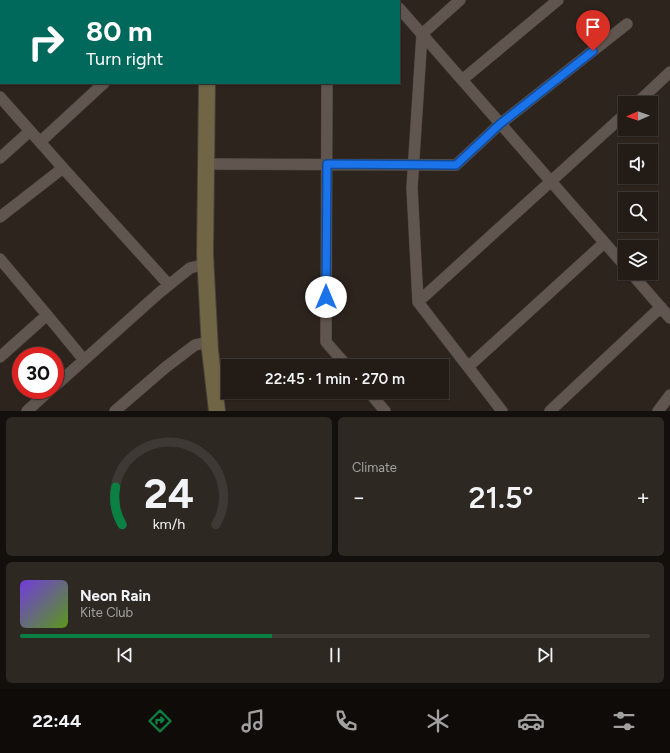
<!DOCTYPE html>
<html lang="en">
<head>
<meta charset="utf-8">
<style>
  :root { --surface:#221b16; --page:#2e2823; --text:#f1f3f6; --muted:#a2a1a1; --line:#3f3935; --accent:#0b8043 }
  body { margin:0; font-family:Figtree,sans-serif; background:var(--page); color:var(--text); height:100vh; display:flex; flex-direction:column; font-size:15px; white-space:nowrap }
  * { box-sizing:border-box; margin:0 }
  p { font-size:13px; color:var(--muted) }
  .icon { flex:none; width:22px; height:22px; fill:none; stroke:currentColor; stroke-width:2; stroke-linecap:round; stroke-linejoin:round }
  .map { position:relative; height:411px; overflow:hidden }
  .panel { display:flex; flex-direction:column; gap:6px; padding:6px; background:#130f0c; flex:1 }
  .panel>* { flex:none }
  .top-card { position:absolute; left:0px; top:0px; width:400px; height:84px; box-shadow:0 1px 3px #0004,0 0 0 1px var(--line); background:#00695c; color:#fff; overflow:hidden }
  .needle { width:26px; rotate:268deg }
  .tools { position:absolute; left:618px; top:96px; display:grid; gap:8px }
  .tools a { display:grid; place-items:center; width:40px; height:40px; border-radius:0px; background:var(--surface); box-shadow:0 1px 3px #0004,0 0 0 1px var(--line); font-size:20px }
  .speed { position:absolute; left:12px; top:347px; display:flex; gap:8px; font-size:20px; font-weight:700; text-align:center }
  .speed>* { display:grid; place-content:center; width:52px; height:52px; border-radius:50%; background:var(--surface); box-shadow:0 1px 3px #0004,0 0 0 1px var(--line); line-height:1 }
  .speed .limit { border:6px solid #d22; background:#fff; color:#111 }
  .pin { position:absolute; display:grid; place-items:center; width:34px; height:34px; color:#fff; margin:-41px -17px; border-radius:50% 50% 50% 0; rotate:-45deg; box-shadow:0 0 4px #0007 }
  .pin .icon { rotate:45deg }
  .me { position:absolute; width:44px; margin:-22px; rotate:0deg; stroke-linejoin:round; filter:drop-shadow(0 0 3px #0008) }
  .turn { display:flex; align-items:center; gap:14px; height:84px; padding:0 20px; font-size:18px }
  .turn .icon { width:52px; height:52px; stroke-width:2.5 }
  .turn b { display:block; font-size:28px; line-height:34px }
  .big { font-size:30px; font-weight:600; line-height:1.1 }
  .panel .card { flex:1; display:flex; flex-direction:column; justify-content:center; gap:6px; min-width:0; padding:0 14px; border-radius:6px; background:var(--page) }
  .panel .dial { align-items:center; gap:0 }
  .dial svg { height:104px; overflow:visible; fill:none; stroke:var(--line); stroke-width:7; stroke-linecap:round; text-anchor:middle }
  .dial text { fill:var(--text); stroke:none }
  .song { display:flex; align-items:center; gap:12px }
  .cover { width:48px; height:48px; border-radius:6px; background:linear-gradient(135deg,hsl(260 70% 55%),hsl(90 70% 35%)) }
  .played { height:4px; border-radius:2px; background:linear-gradient(90deg,var(--accent) 40%,var(--line) 40%) }
  .keys { display:flex; justify-content:space-around; direction:ltr }
  .heat { display:flex; justify-content:space-between; align-items:center; font-size:22px; direction:ltr }
  .panel .tiles { flex:1; display:grid; gap:6px; grid-template-columns:1fr 1fr }
  .card:last-child { grid-column:span 2 }
  .trip { position:absolute; left:221px; top:359px; width:228px; height:40px; border-radius:0px; background:var(--surface); box-shadow:0 1px 3px #0004,0 0 0 1px var(--line); font-weight:600; line-height:40px; text-align:center }
  .tabs { display:flex; height:64px; justify-content:space-around; align-items:center; background:#0e0b09; color:var(--muted) }
  .tabs .icon { width:28px; height:28px }
  .tabs .current { color:var(--accent) }
  .tabs b { font-size:18px; color:var(--text) }
  .map>svg:first-child { display:block }
  .lines { fill:none; stroke-linecap:round; stroke-linejoin:round }
  .minor-casing { stroke:#473f3a; stroke-width:12 }
  .secondary-casing { stroke:#473f3a; stroke-width:18 }
  .minor { stroke:#61564f; stroke-width:11 }
  .secondary { stroke:#706544; stroke-width:16 }
  .route-casing { stroke:#114b97; stroke-width:10 }
  .route { stroke:#1a73e8; stroke-width:7 }
</style>
</head>
<body>
<div class="map">
<svg width="670" height="411" viewBox="0 0 670 411">
  <rect width="100%" height="100%" fill="#2e241e"/>
  <g class="lines">
    <defs>
      <path id="minor" d="M153 0 154 1
        M392 0 393 1
        M460 0 422 34 412 188 418 302 502 411
        M33 1 34 0
        M230 1 231 0
        M328 1V0
        M399 8 625 266
        M0 31 1 30
        M462 80 558 0
        M327 83 326 342 347 366
        M0 97 63 168 0 217
        M637 103 670 72
        M40 142 104 83
        M0 158 30 131
        M206 164 456 165 500 124 627 24
        M63 168 169 285
        M0 259 47 315
        M631 273 670 318
        M418 302 625 114
        M0 357 47 315 84 360
        M468 367 604 243
        M55 386 159 293 190 268 205 264
        M369 392 385 411
        M27 411 50 390
        M115 411 166 367 195 345 209 342
        M550 411 661 307
        M658 411 670 395"/>
      <path id="secondary" d="M207 1V0
        M207 83 205 254 210 350 217 411"/>
    </defs>
    <use href="#minor" class="minor-casing"/>
    <use href="#secondary" class="secondary-casing"/>
    <use href="#minor" class="minor"/>
    <use href="#secondary" class="secondary"/>
  </g>
  <g class="lines">
    <defs>
      <path id="route" d="M326 297 327 164 456 165 500 124 593 51"/>
    </defs>
    <use href="#route" class="route-casing"/>
    <use href="#route" class="route"/>
  </g>
</svg>
<div class="tools">
<a><svg class="needle" viewBox="-14 -14 28 28"><path d="M0-13l5 13h-10z" fill="#e53935"/><path d="M0 13l5-13h-10z" fill="#a2a1a1"/></svg></a>
<a><svg class="icon" aria-label="sound" viewBox="0 0 24 24"><path d="M4 9h4l5-4v14l-5-4H4zM17 9q2 3 0 6"/></svg></a>
<a><svg class="icon" aria-label="search" viewBox="0 0 24 24"><circle cx="10" cy="10" r="6"/><path d="M15 15l6 6"/></svg></a>
<a><svg class="icon" aria-label="layers" viewBox="0 0 24 24"><path d="M12 4l9 5-9 5-9-5zM3 14l9 5 9-5"/></svg></a>
</div>
<div class="speed"><div class="limit">30</div></div>
<div class="pin" style="left:593px;top:51px;background:#d93025"><svg class="icon" aria-label="arrive" viewBox="0 0 24 24"><path d="M6 21V4h12l-3 4 3 4H6"/></svg></div>
<svg class="me" style="left:326px;top:297px" viewBox="-20 -20 40 40"><circle r="19" fill="#fff"/><path d="M0-13L10 11 0 6-10 11z" fill="#1a73e8"/></svg>
<div class="trip">22:45 · 1 min · 270 m</div>
<div class="top-card">
<div class="turn"><svg class="icon" aria-label="right" viewBox="0 0 24 24"><path d="M7 20v-9h11M14 6l5 5-5 5"/></svg><div><b>80 m</b>Turn right</div></div>
</div>
</div>
<section class="panel">
<div class="tiles">
<div class="card dial"><svg viewBox="0 0 100 80">
<path d="M14 69A42 42 0 1 1 86 69"/>
<path d="M14 69A42 42 0 0 1 9 40" stroke="#0b8043"/>
<text x="50" y="56" font-size="32" font-weight="700">24</text>
<text x="50" y="72" font-size="11">km/h</text>
</svg></div>
<div class="card"><p>Climate</p>
<div class="heat"><a>−</a><b class="big">21.5°</b><a>+</a></div>
</div>
<div class="card">
<div class="song"><i class="cover"></i><div><b>Neon Rain</b><p>Kite Club</p></div></div>
<div class="played"></div>
<div class="keys"><svg class="icon" aria-label="previous" viewBox="0 0 24 24"><path d="M18 5L8 12l10 7zM5 5v14"/></svg><svg class="icon" aria-label="pause" viewBox="0 0 24 24"><path d="M8 5v14M16 5v14"/></svg><svg class="icon" aria-label="next" viewBox="0 0 24 24"><path d="M6 5l10 7-10 7zM19 5v14"/></svg></div>
</div>
</div>
</section>
<nav class="tabs">
<b>22:44</b>
<svg class="icon current" aria-label="directions" viewBox="0 0 24 24"><path d="M12 3l9 9-9 9-9-9zM9 14v-3h6M13 9l2 2-2 2"/></svg>
<svg class="icon" aria-label="music" viewBox="0 0 24 24"><path d="M9 18V5l10-2v13"/><circle cx="6" cy="18" r="3"/><circle cx="16" cy="16" r="3"/></svg>
<svg class="icon" aria-label="phone" viewBox="0 0 24 24"><path d="M5 4h4l2 5-3 2q2 4 5 5l2-3 5 2v4C11 20 4 13 5 4z"/></svg>
<svg class="icon" aria-label="climate" viewBox="0 0 24 24"><path d="M12 3v18M4 7l16 10M4 17L20 7"/></svg>
<svg class="icon" aria-label="car" viewBox="0 0 24 24"><path d="M5 17H2v-5l4-1 3-4h7l3 4 3 1v5h-3M9 17h6M6 11h13"/><circle cx="7" cy="17" r="2"/><circle cx="17" cy="17" r="2"/></svg>
<svg class="icon" aria-label="filters" viewBox="0 0 24 24"><path d="M4 7h16M4 17h16"/><circle cx="9" cy="7" r="2"/><circle cx="15" cy="17" r="2"/></svg>
</nav>
</body>
</html>
